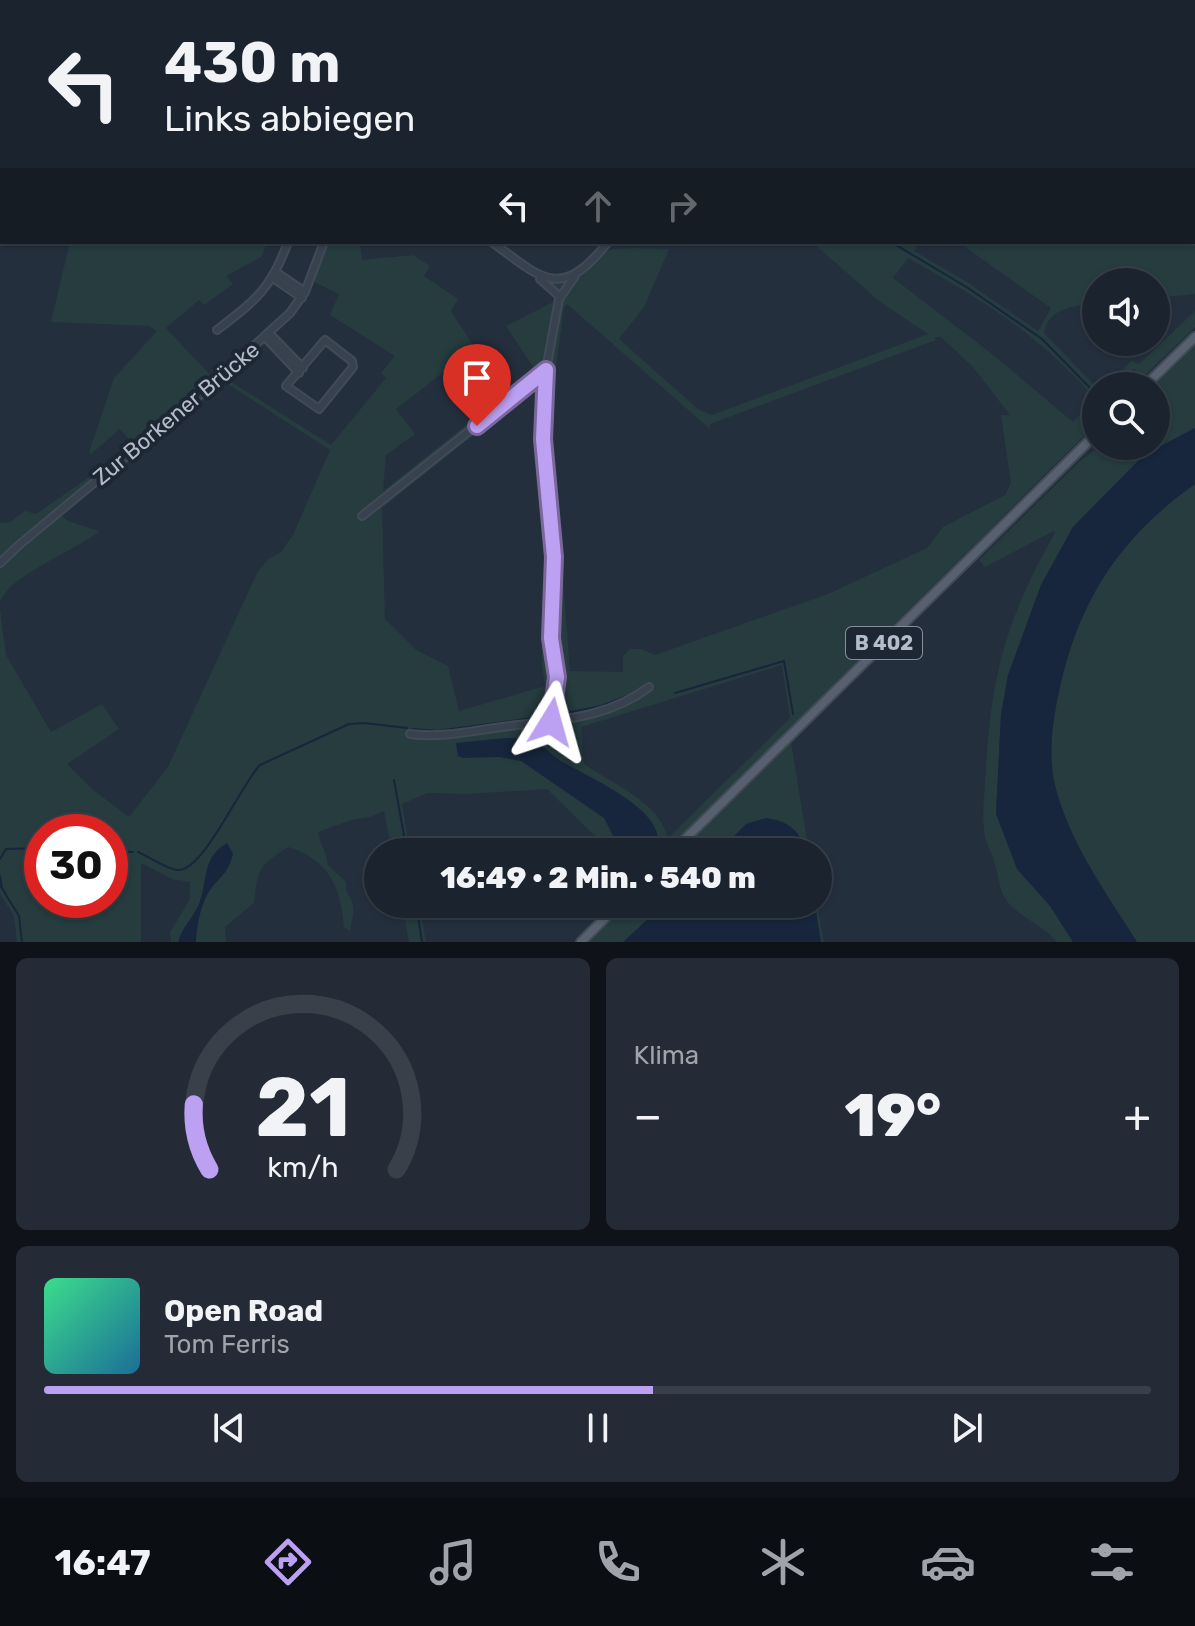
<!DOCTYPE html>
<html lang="de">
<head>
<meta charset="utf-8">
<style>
  :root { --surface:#1b232e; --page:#242b36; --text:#f1f3f6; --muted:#a0a4aa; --line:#39404a; --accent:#bca0f2 }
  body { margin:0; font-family:Rubik,sans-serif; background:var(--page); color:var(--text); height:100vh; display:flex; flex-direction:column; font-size:30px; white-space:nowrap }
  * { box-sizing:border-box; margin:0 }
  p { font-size:26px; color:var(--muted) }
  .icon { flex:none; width:44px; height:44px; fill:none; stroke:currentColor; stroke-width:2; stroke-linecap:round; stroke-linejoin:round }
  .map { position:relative; height:942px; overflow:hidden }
  .details { display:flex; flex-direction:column; gap:16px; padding:16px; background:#0f1319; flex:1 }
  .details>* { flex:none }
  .top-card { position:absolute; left:0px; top:0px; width:1196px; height:244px; box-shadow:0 2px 6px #0004,0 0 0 2px var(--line); background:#1b232e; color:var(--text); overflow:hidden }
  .controls { position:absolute; left:1082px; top:268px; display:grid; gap:16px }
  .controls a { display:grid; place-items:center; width:88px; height:88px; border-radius:50%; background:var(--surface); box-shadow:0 2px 6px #0004,0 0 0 2px var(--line); font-size:40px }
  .speed { position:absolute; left:24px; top:814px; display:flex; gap:16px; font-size:40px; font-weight:700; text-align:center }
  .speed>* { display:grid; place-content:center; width:104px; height:104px; border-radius:50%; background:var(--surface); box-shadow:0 2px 6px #0004,0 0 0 2px var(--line); line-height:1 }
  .speed .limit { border:12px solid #d22; background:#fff; color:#111 }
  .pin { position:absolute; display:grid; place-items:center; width:68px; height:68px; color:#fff; margin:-82px -34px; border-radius:50% 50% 50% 0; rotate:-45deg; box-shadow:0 0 8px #0007 }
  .pin .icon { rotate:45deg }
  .me { position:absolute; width:88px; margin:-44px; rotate:8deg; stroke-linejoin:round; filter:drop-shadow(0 0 6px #0008) }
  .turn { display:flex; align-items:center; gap:28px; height:168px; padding:0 32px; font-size:36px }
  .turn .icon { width:104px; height:104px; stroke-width:2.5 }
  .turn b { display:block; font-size:56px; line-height:68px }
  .lanes { display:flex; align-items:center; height:76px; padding:0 32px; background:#0003; justify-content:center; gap:40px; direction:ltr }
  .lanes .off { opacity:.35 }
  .big { font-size:60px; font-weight:800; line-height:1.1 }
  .details .card { flex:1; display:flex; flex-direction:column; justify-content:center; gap:12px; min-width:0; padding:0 28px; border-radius:12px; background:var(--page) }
  .details .dial { align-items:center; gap:0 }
  .dial svg { height:208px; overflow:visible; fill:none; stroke:var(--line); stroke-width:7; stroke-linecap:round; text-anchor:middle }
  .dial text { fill:var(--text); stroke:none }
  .song { display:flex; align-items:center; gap:24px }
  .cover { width:96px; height:96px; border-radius:12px; background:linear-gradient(135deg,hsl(150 70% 55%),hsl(200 70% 35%)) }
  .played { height:8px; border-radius:4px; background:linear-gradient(90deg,var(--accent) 55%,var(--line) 55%) }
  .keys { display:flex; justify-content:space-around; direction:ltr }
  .heat { display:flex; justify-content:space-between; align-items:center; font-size:44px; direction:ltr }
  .details .tiles { flex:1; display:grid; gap:16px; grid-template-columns:1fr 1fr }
  .card:last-child { grid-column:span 2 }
  .trip { position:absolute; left:364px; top:838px; width:468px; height:80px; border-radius:40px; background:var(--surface); box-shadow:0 2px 6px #0004,0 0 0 2px var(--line); font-weight:800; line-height:80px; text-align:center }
  .dock { display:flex; height:128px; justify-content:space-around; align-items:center; background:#0b0e12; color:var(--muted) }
  .dock .icon { width:56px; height:56px }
  .dock .selected { color:var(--accent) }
  .dock b { font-size:36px; color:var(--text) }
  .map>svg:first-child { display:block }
  .green { fill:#263c3f; fill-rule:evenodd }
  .water { fill:#17263c }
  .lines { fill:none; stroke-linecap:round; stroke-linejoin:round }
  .stream { stroke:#17263c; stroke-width:2 }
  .minor-casing { stroke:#414a57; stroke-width:10 }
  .major-casing { stroke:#414a57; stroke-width:12 }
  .minor { stroke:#38414e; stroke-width:6 }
  .major { stroke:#56606e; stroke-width:8 }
  .route-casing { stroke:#7a689d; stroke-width:20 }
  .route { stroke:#bca0f2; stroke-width:14 }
  .labels { text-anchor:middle; stroke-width:8; stroke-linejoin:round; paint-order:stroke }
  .shield { fill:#1d2633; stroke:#878f9c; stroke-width:2 }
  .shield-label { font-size:20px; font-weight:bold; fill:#b4bcc9 }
  .street-label { font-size:22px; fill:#b4bcc9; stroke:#1d2633 }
</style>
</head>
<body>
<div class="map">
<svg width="1195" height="942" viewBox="0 0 1195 942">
  <rect width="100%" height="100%" fill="#242f3e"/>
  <path class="green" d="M652 0H1195V294L1156 298V282H1096V304C1074 306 1049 307 1044 333L1096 387V424L664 852H602L594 835 547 789 465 794 428 793 402 804 410 852H392L384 811 370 817 351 820 318 832C320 845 327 852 328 865L346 882C345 892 348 893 352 902 355 912 352 921 350 931L344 927C341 887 328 859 288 847 259 866 258 868 254 903L225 927 226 942H171L170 932 190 899V882L172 879 141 863V942H17L14 916 0 894V609L6 655 51 732 102 704 119 729 67 764 92 789 129 817 168 767 257 573 267 560 281 552 293 535 330 450 223 381 186 417 61 515 68 521 99 531C76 551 8 575 0 603V523L10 522 25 511 36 514 134 446 120 429 91 454 89 452 114 378 157 331 149 326 51 322 70 242H267L261 257 226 276 233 284 204 305 199 300 166 328 216 381 222 376 331 445 386 378 381 373 395 356 330 315 339 294 310 280 324 242H360L362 260 413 255 430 266 424 276 458 299 451 311 475 348 396 409 415 434 386 455 383 491 535 370 506 326 559 299 558 294 534 274C578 292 578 259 606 251 625 246 649 249 669 249L644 307 619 339 698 409 712 415 928 334 879 301 812 242H920L914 251 967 282 1038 331 1051 308 958 242H1194V2ZM908 258C967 291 1024 325 1071 373 1080 382 1090 389 1091 403L1073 422 992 354 893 278ZM567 304 710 429V424L936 340 934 337H941L973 367 1010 415H1001L1011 483 1005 495 943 527 927 548 828 594 655 655 641 649H630L623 656V672L570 671 550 411 564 307ZM539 383 537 449 548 558 542 639V666L545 686 459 711 448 666 416 650 385 619 382 508ZM782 665 790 718 668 838C659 802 613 784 584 764L581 727ZM42 832H110V900H42Z
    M1195 311V327L1143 377 1134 369 1123 379 1130 386H1108L1131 361 1139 364Z
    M1195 346V428L1144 455 1073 527 1041 585 1008 676 1001 714 996 814 1073 942H1057C1043 925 1019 917 1006 900 999 889 999 877 995 865 993 855 987 846 985 836 981 815 985 792 986 770 991 674 1007 617 1055 533L1054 531 985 567 979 560 1081 460 1101 446H1156V386H1154Z
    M1195 484V942H1137C1107 894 1073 848 1057 793 1047 760 1052 724 1059 691 1079 600 1119 538 1195 484Z
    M790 736 809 852H672Z
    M402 904H419L426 942H409Z
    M619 904H817L824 942H581Z"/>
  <path class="water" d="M1195 428V484C1119 538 1079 600 1059 691 1052 724 1047 760 1057 793 1073 848 1107 894 1137 942H1073L1050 906 1017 869 996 814 1001 714 1008 675 1041 585 1073 527 1144 455Z
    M506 738C516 738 526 738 536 743 545 747 552 755 561 761 586 776 660 807 658 841L645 852H621L604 818 521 761 499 757 463 758 458 756 456 743Z
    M766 818C788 821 800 830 806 852H718L746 824Z
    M227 843 233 854C229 870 223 875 213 886 201 900 197 925 196 942H178C182 927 193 918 199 904 208 882 201 858 227 843Z
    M664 904H815L821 942H623Z"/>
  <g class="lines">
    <path class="stream" d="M693 0 694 2
      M891 242 968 288 1042 339 1093 391
      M1139 448 1145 457
      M675 693 784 661 793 714
      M562 714 601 706 627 696
      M412 729 437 731 542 717
      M394 780 407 852
      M110 851 133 852
      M138 852C150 857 164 868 177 870 203 873 241 784 260 765L349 724 364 723 407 728
      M0 859 6 849 42 848
      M0 876 2 888
      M0 885 19 916 22 942
      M416 904 422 942"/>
    <defs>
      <path id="minor" d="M413 0 415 2
        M619 0 620 2
        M200 2 202 0
        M258 2 260 0
        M367 2 370 0
        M519 2V0
        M570 2V0
        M0 153H2
        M492 242C543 280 561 301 608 242
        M277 273 305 292
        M273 278 302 298
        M540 279 558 295 559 299
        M217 330C256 300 271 289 288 242
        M269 333 303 368
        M265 337 299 373
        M325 340 352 361 353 367 319 409 286 386Z
        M362 516 546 370
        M0 563 19 545 201 394 290 313 305 292 324 242
        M551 722 557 677 551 638 554 557 543 410 546 370 559 299 575 276
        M410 734C441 738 471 731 502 727 553 720 606 720 649 687"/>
      <path id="major" d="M1145 386 1195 337
        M672 852 1096 434
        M581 942 619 904"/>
    </defs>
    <use href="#minor" class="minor-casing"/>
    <use href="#major" class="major-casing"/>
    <use href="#minor" class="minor"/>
    <use href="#major" class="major"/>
  </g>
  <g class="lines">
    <defs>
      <path id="route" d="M477 426 546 370 543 439 554 557 551 638 557 677 551 722"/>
    </defs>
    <use href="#route" class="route-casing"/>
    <use href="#route" class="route"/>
  </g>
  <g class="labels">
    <rect class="shield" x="846" y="627" width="76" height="32" rx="6"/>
    <g class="shield-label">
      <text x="884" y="650">B 402</text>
    </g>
    <g class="street-label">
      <text transform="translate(176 413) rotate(-40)" y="8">Zur Borkener Brücke</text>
    </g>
  </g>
</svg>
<div class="controls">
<a><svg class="icon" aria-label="sound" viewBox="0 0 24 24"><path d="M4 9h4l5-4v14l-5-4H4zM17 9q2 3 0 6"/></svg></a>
<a><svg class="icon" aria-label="search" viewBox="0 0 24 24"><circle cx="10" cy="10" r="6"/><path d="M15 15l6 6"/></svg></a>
</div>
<div class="speed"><div class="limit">30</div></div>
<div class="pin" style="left:477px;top:426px;background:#d93025"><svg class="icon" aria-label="arrive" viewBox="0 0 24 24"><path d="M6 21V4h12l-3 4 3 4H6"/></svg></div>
<svg class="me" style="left:551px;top:722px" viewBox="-20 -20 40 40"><path d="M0-17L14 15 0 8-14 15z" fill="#bca0f2" stroke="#fff" stroke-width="4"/></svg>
<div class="trip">16:49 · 2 Min. · 540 m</div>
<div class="top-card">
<div class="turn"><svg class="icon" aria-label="left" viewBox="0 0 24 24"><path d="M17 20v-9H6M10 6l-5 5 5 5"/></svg><div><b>430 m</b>Links abbiegen</div></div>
<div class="lanes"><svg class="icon" aria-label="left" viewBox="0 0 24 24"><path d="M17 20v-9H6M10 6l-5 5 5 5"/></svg><svg class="icon off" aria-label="ahead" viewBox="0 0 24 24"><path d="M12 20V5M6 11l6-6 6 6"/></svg><svg class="icon off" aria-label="right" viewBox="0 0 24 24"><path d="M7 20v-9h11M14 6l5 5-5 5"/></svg></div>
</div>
</div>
<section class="details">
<div class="tiles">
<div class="card dial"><svg viewBox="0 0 100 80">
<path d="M14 69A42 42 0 1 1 86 69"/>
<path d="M14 69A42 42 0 0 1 8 44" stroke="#bca0f2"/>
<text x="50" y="56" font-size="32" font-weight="700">21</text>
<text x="50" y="72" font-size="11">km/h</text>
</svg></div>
<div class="card"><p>Klima</p>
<div class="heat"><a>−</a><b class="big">19°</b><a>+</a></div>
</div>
<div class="card">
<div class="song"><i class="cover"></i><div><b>Open Road</b><p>Tom Ferris</p></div></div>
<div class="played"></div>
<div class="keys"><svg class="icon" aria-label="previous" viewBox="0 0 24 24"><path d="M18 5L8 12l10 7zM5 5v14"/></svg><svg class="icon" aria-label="pause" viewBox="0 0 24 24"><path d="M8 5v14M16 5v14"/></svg><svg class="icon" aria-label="next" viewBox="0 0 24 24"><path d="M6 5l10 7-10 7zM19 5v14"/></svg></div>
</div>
</div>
</section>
<nav class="dock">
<b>16:47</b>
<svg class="icon selected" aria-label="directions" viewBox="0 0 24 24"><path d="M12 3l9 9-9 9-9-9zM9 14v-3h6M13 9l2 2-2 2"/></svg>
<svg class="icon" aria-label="music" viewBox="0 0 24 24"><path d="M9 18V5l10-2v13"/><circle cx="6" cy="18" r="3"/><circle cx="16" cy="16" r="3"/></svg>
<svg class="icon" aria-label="phone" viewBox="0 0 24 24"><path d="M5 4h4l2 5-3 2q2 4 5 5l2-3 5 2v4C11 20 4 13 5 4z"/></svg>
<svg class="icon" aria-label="climate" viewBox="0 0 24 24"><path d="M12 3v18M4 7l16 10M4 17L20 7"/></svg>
<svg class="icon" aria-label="car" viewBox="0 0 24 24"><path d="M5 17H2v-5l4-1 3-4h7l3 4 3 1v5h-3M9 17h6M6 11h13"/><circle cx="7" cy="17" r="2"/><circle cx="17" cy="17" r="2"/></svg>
<svg class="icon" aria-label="filters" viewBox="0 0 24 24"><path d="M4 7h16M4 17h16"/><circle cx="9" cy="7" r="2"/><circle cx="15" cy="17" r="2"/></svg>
</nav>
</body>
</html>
